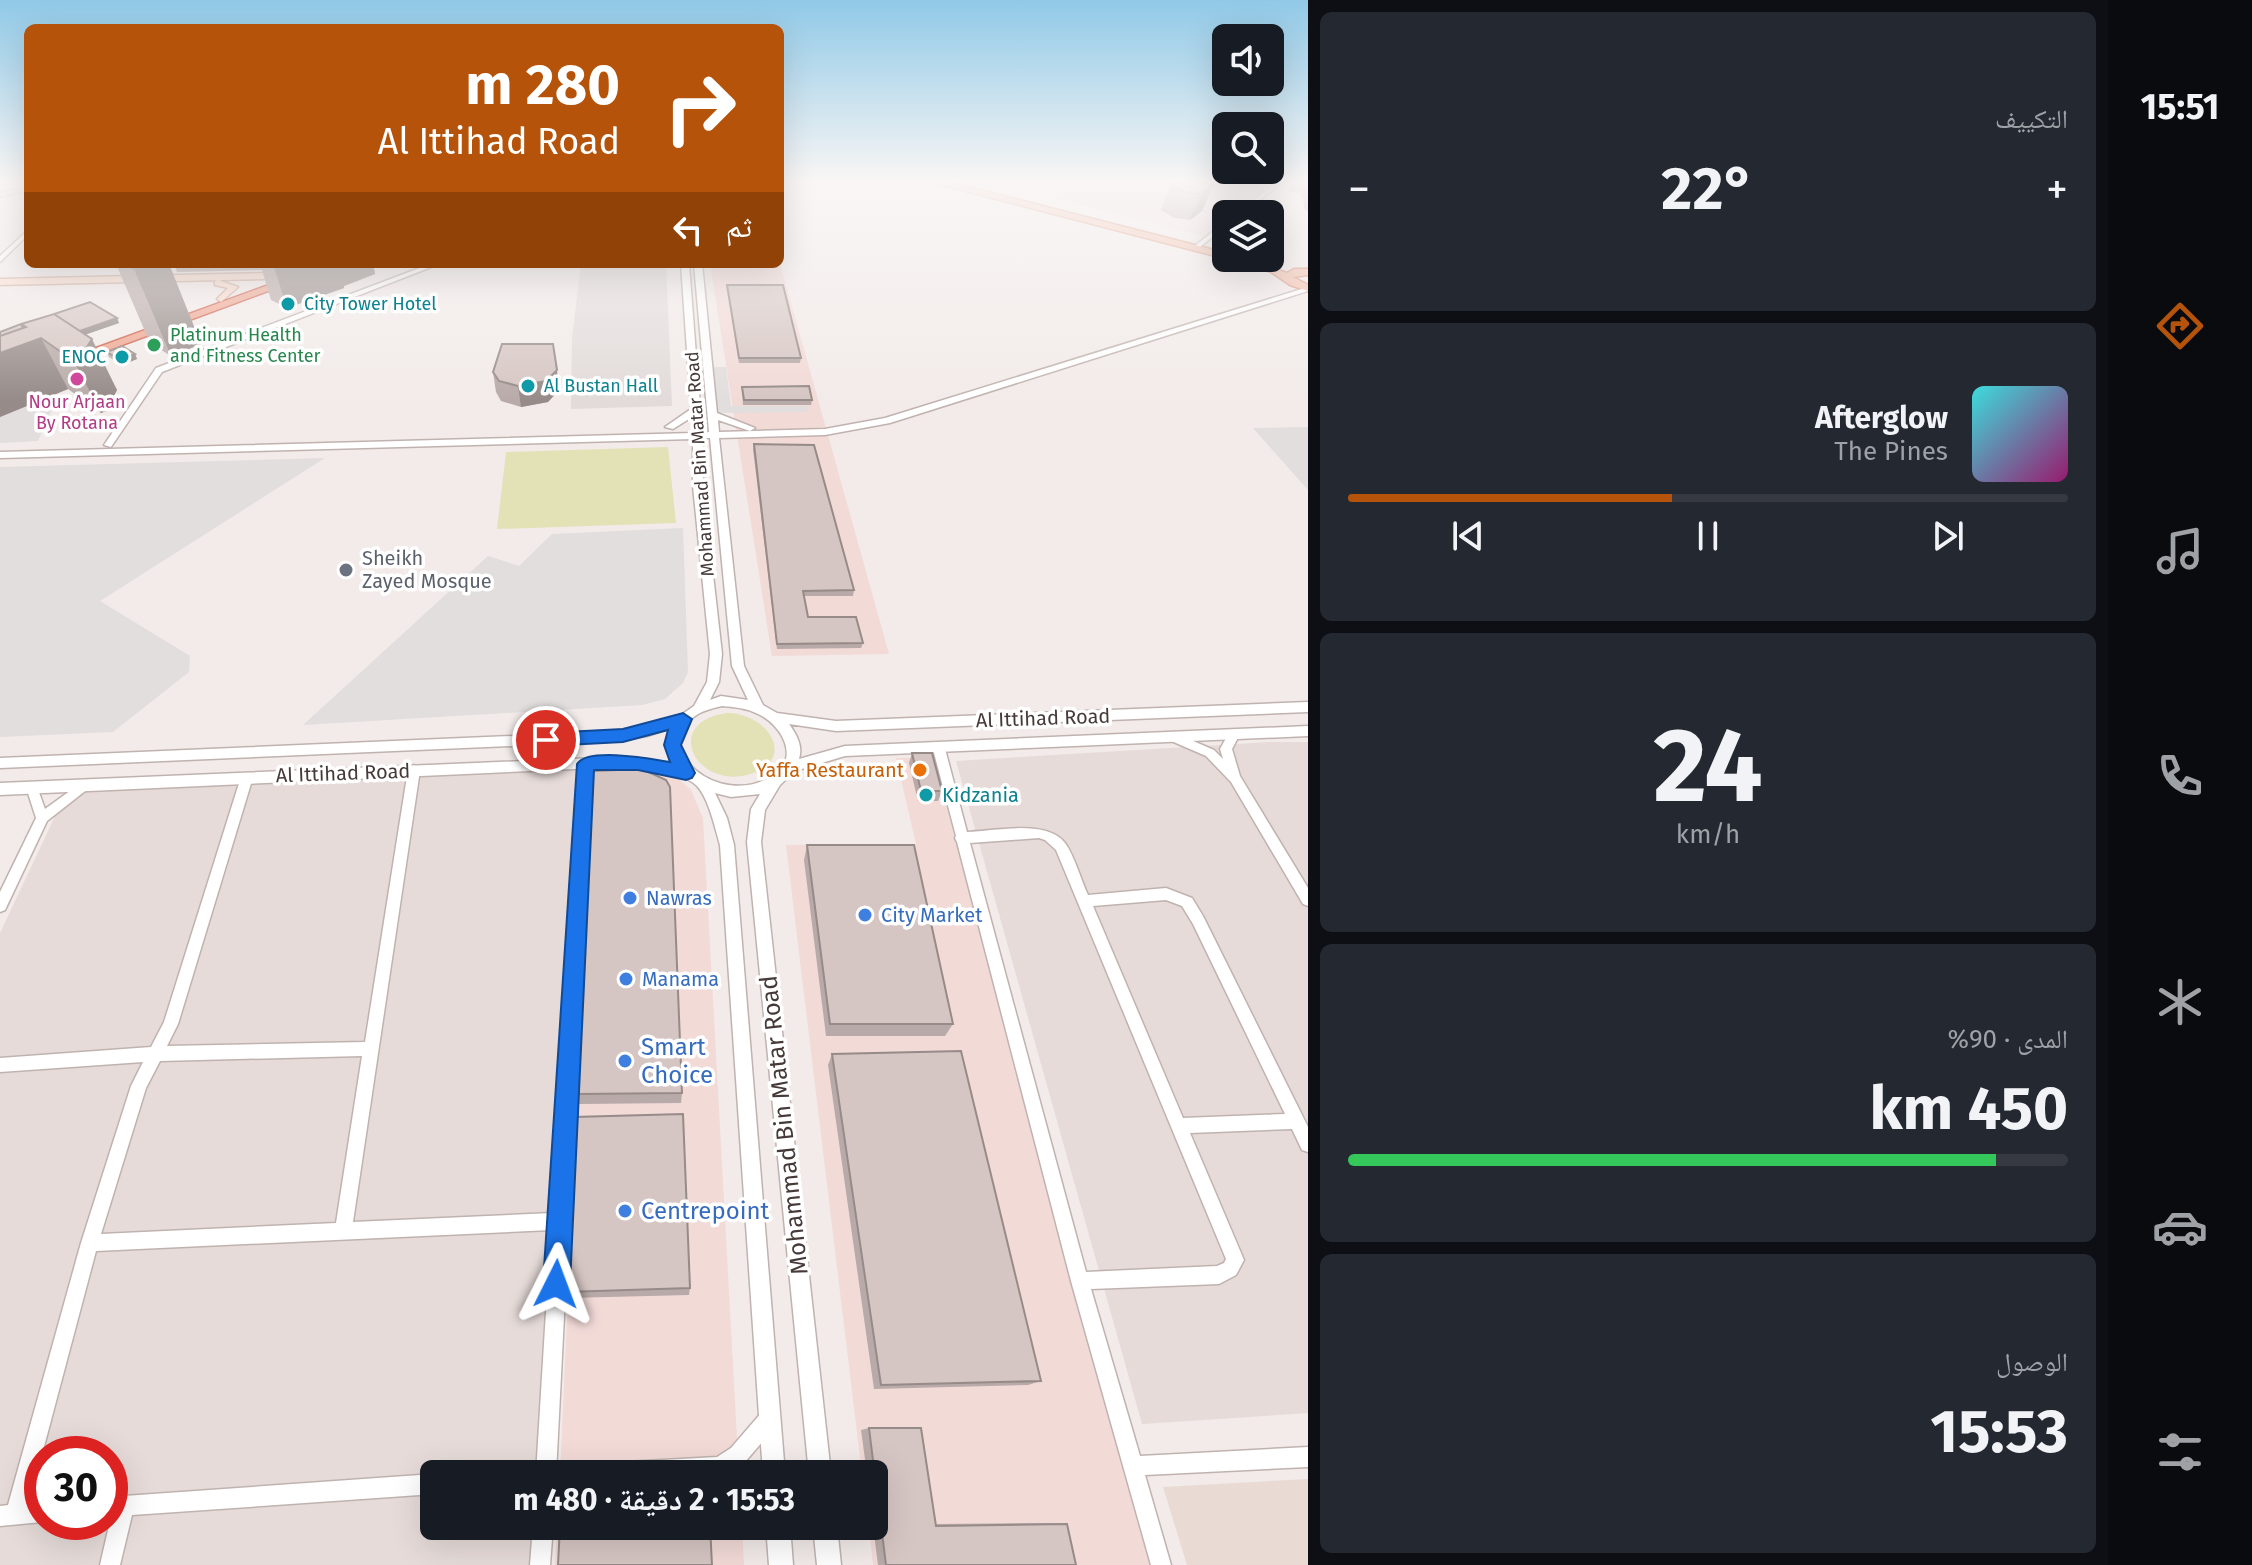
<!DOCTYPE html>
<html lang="ar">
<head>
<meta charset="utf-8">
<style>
  :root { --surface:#171b24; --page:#242831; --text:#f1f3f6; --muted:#9ea1a6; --line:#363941; --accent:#b45309 }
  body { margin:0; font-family:"Fira Sans","Noto Naskh Arabic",sans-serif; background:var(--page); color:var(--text); direction:rtl; height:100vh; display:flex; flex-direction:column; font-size:30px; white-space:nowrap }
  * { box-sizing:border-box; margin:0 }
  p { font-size:26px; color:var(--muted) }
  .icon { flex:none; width:44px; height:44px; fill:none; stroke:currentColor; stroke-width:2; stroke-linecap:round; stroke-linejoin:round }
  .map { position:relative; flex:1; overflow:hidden; direction:ltr }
  .side { display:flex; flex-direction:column; gap:12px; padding:12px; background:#0d0f14; width:800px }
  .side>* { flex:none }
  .hud { position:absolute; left:24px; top:24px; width:760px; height:244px; border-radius:12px; box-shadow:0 8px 32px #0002; direction:rtl; background:#b45309; color:#fff; overflow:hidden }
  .buttons { position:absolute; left:1212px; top:24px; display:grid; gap:16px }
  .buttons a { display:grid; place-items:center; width:72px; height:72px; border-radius:12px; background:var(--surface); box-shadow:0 8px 32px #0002; font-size:40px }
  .speed { position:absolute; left:24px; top:1436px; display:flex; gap:16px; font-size:40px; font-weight:700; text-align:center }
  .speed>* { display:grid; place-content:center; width:104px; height:104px; border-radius:50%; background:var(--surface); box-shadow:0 8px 32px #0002; line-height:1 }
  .speed .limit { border:12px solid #d22; background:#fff; color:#111 }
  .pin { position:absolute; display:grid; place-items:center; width:68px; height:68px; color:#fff; margin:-34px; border:4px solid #fff; border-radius:50%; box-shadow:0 2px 8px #0007 }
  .me { position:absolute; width:88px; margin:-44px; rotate:3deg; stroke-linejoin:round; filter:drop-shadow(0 0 6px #0008) }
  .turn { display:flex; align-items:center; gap:28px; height:168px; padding:0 32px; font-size:36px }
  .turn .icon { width:104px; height:104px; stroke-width:2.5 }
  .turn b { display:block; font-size:56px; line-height:68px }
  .then { display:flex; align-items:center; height:76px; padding:0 32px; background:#0003; gap:16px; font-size:30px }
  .big { font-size:60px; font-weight:700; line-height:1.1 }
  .side .card { flex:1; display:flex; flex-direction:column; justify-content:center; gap:12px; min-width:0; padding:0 28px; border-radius:12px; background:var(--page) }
  .side .dial { align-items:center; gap:0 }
  .dial b { font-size:104px; line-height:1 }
  .song { display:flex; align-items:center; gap:24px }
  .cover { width:96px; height:96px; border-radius:12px; background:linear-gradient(135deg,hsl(180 70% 55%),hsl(320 70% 35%)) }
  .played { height:8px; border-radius:4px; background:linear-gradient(90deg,var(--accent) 45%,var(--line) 45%) }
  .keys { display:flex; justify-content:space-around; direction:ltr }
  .heat { display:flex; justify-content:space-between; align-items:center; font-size:44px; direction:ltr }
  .charge { height:12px; border-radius:6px; background:linear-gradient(90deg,#34c759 90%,var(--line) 0) }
  .trip { position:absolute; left:420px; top:1460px; width:468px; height:80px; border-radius:12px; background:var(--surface); box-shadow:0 8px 32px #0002; font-weight:700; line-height:80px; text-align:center; direction:rtl }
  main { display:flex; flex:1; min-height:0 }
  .tabs { display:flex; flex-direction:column; width:144px; justify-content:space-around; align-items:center; background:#090b0e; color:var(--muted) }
  .tabs .icon { width:56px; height:56px }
  .tabs .on { color:var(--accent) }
  .tabs b { font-size:36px; color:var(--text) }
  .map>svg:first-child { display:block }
  .residential { fill:#e6dbd8; fill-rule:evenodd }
  .commercial { fill:#f2dad7 }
  .industrial { fill:#e2dbda }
  .education { fill:#eadad4 }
  .medical { fill:#f2dee4 }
  .green { fill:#e2e2b6 }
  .parking { fill:#e1dedd }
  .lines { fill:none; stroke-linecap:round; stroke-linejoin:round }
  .minor-casing { stroke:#c0b3af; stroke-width:3 }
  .tertiary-casing { stroke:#c0b3af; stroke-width:3 }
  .secondary-casing { stroke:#d0aea0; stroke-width:3 }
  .primary-casing { stroke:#d68c73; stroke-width:3 }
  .trunk-casing { stroke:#cc614a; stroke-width:3 }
  .minor { fill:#fff; fill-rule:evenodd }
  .tertiary { fill:#fff; fill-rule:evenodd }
  .secondary { fill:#f9dacd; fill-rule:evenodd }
  .primary { fill:#f3b7a2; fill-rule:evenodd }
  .trunk { fill:#f0a48e; fill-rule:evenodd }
  .wall { fill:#b8aaa8 }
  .shaded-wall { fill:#968b88 }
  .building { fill:#d6c6c3; stroke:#968b88; stroke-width:2 }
  .route { fill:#1a73e8; stroke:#114b97; stroke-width:2 }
  .culture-dot { fill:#0f9aa8; stroke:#fff; stroke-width:3 }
  .leisure-dot { fill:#2e9e5b; stroke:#fff; stroke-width:3 }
  .hotel-dot { fill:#d1479c; stroke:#fff; stroke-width:3 }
  .worship-dot { fill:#6b7280; stroke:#fff; stroke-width:3 }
  .food-dot { fill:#e8710a; stroke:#fff; stroke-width:3 }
  .shop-dot { fill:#3f7fe0; stroke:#fff; stroke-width:3 }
  .labels { text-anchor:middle; stroke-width:7; stroke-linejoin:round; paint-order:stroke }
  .far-culture-label { font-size:18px; fill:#0d838f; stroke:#fff; text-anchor:start }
  .far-leisure-label { font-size:18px; fill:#27864d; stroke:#fff; text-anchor:start }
  .far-hotel-label { font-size:18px; fill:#b23c85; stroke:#fff }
  .far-street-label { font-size:18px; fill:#453a38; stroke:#fff }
  .worship-label { font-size:20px; fill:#5b616d; stroke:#fff; text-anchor:start }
  .street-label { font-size:20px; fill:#453a38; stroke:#fff }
  .food-label { font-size:20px; fill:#c56008; stroke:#fff; text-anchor:end }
  .culture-label { font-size:20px; fill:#0d838f; stroke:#fff; text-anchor:start }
  .shop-label { font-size:20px; fill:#366cbe; stroke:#fff; text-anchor:start }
  .near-shop-label { font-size:24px; fill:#366cbe; stroke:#fff; text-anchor:start }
  .near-street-label { font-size:24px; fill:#453a38; stroke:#fff }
</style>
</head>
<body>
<main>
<nav class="tabs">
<b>15:51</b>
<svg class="icon on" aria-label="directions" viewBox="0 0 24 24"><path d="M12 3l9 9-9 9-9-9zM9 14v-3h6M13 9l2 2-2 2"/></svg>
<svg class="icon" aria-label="music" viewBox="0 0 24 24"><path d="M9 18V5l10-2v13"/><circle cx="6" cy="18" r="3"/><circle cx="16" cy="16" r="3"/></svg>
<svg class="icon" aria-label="phone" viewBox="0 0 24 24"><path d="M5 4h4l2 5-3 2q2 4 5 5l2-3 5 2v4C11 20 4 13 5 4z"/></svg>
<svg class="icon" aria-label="climate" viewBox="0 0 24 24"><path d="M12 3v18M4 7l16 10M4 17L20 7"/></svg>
<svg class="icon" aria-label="car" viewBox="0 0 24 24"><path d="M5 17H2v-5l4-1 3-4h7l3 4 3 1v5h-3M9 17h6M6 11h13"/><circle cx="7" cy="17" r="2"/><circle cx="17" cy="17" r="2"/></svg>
<svg class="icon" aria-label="filters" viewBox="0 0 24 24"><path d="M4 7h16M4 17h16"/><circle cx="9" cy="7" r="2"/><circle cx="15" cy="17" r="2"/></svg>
</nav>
<section class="side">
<div class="card"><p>التكييف</p>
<div class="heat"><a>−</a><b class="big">22°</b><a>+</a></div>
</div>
<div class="card">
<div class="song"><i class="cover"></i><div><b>Afterglow</b><p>The Pines</p></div></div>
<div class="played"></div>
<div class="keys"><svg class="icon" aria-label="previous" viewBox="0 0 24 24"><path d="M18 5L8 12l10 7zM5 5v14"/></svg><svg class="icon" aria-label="pause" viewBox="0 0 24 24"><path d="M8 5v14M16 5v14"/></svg><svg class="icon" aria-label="next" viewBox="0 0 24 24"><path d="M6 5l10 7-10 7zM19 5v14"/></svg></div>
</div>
<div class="card dial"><b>24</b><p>km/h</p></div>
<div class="card"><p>المدى · 90%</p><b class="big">450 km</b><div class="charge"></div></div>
<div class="card"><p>الوصول</p><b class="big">15:53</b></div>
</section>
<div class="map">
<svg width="1308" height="1565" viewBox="0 0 1308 1565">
  <rect width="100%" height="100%" fill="#f2ebe9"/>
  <path class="residential" d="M1270 742H1308V1413L1142 1424 956 761Z
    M582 770 538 1474H434V1526H534L532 1565H0V933L67 791ZM42 1454H110V1522H42Z"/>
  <path class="commercial" d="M780 263 889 654 772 656 710 264Z
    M933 757 1151 1565H873L869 1526H874V1474H862L786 845 916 844 896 758Z
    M592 769H641L680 780 691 790 703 818 739 1474H560Z
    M557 1526H742L744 1565H555Z"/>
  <path class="industrial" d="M581 264H666L672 406 571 409 572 337Z"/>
  <path class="education" d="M1308 1479V1565H1187L1163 1487Z"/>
  <path class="medical" d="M1033 182H1273L1231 214H1226V218L1202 236 1054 198 1067 190Z"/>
  <path class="green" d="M668 447 676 523 497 529 506 452Z
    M727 713C769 713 799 762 747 775 695 788 662 722 727 713Z"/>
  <path class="parking" d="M710 367H726L731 406H807L808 412 714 413Z
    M50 396 56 400 38 441 0 443V417Z
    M1308 427V490L1253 428Z
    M325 458 100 601 190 656 189 672 113 732 0 737V467Z
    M683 528 688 672 683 683 665 699 642 705 303 725 488 556 519 566 552 534Z"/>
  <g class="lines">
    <defs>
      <path id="minor" d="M1277 182H1283L1242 214H1235Z
        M1226 221V226L1200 247H1196V245Z
        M28 230V235L0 262V256Z
        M430 264H439L162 372 111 447 104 445 156 368Z
        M1234 730 1240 734 1232 749 1240 776 1308 888V906L1303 904 1231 782 1206 756 1169 740 1167 737 1173 733 1177 734 1214 750 1223 759 1220 749 1230 731Z
        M939 745 945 749 967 832C995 831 1046 819 1065 843 1074 855 1081 880 1088 895L1166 888 1192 898 1203 916 1308 1127V1152L1302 1150 1292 1129 1190 1133 1244 1260 1236 1275 1219 1284 1091 1289 1140 1456 1308 1447V1467L1145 1475 1171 1565H1151L1071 1281 957 842 955 838 956 836 933 749ZM1039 838 1045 840 1056 850 1226 1259 1224 1263 1217 1266 1086 1272 970 843ZM1166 900 1182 906 1193 924 1285 1114 1183 1118 1093 906Z
        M586 759 592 764 556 1474H536L551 1230 96 1251 29 1503 42 1502V1522L0 1526V1506L8 1505 81 1243 131 1086 143 1062 0 1072V1058L151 1047 164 1022 241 777 243 774H251L253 777 178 1024 167 1046 365 1042 408 770 414 765 420 770 353 1222 552 1213 580 764ZM362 1056 336 1223 101 1234 146 1088 160 1061Z
        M85 780 89 782 91 785 89 788 47 821 5 910 0 912V892L36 818 26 787 28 784H36L45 809Z
        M769 1409 776 1412 779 1419 776 1426 745 1462 727 1474H580L583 1467 590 1464 717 1457 731 1448 762 1412Z
        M434 1474V1494L132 1515 120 1565H100L111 1517 110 1497Z
        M533 1526H553L550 1565H530Z"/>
      <path id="tertiary" d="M681 264H689L702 433 709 432 694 264H702L717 413 755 428 750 431 718 420 719 432 825 429 885 418 1308 287V291L890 423 825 435 719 438 744 666 763 705 777 713 836 721 1308 702V712L836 731 789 724C797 735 803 746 799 759L845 746 1308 726V736L845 756 795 771 780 785 765 810 761 842 831 1474H809L747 842 751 809 760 794 731 797 715 793 727 818 734 845 785 1474H763L720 845C715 828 709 799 697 786 683 771 639 769 619 767L0 795V783L619 757 646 759 675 765 667 742 671 728 647 736 606 742 0 768V758L606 732 646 726 681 715 694 706 707 682 710 654 693 486V439L0 458V452L693 433 692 417 673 429 665 427 691 409ZM703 438H710L732 666 748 700 721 696 710 700 719 682 722 654 703 486ZM722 706C734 707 746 708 758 714 782 725 801 759 772 776 719 810 646 747 698 714 705 710 714 708 722 706Z
        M766 1526H790L793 1565H769Z
        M813 1526H837L841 1565H817Z"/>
      <path id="secondary" d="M28 186V190L0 197V193Z
        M283 270 287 273 286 275 266 279 0 285V279L266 273Z
        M218 280 238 287 221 302 217 299 228 288 215 285V281Z"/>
      <path id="primary" d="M937 182H949L1226 253V258H1242L1287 273 1294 269H1308V275L1293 277 1308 285V291L1290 285 1271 272 1228 258H1223L938 184Z"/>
      <path id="trunk" d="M326 264H341L76 362 66 359Z"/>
    </defs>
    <use href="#minor" class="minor-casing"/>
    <use href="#tertiary" class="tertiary-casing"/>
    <use href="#secondary" class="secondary-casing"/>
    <use href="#primary" class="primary-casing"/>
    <use href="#trunk" class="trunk-casing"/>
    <use href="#minor" class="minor"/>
    <use href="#tertiary" class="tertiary"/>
    <use href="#secondary" class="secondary"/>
    <use href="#primary" class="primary"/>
    <use href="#trunk" class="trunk"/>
  </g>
  <path class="wall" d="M1292 182H1308V211L1304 209 1303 197 1300 196 1301 194 1288 191Z
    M1171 184 1213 185 1202 211 1190 220 1174 218 1161 210Z
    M116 264H169L201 344 171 356 150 343Z
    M174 264H373L375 274 344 286V288L287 308 271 300 262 270 177 272Z
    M720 264H773L720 265Z
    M727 285 801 358 800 363H739Z
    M90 302 117 318 119 323 86 334 117 390 106 411 101 413 68 389 0 417V332Z
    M107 352 135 354 137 359 122 365 109 357Z
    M493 372 559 390 548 402 521 407 501 401 496 392Z
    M742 387 812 400 811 405H743Z
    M754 444 854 590 853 596H804L808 617 863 643 861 648 777 649 753 449Z
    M912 753 942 791 938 801H918L909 763Z
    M807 845 953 1024 945 1036H826L804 860Z
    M832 1054 1041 1381 1028 1385 874 1389 828 1065Z
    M682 1093 681 1103 578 1104 576 1094Z
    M690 1288 689 1295 568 1298 565 1292Z
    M869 1428 936 1524 1052 1523 1067 1524 1076 1565H878L873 1526H874V1474H867L861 1430Z"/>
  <path class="shaded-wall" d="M1213 185 1202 211 1190 220 1201 194Z
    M148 264H169L201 344 171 356 134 269Z
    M273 264H373L375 274 344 286V288L287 308Z
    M117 318 119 323 53 346 47 342Z
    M41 338 68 389 0 417V353Z
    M92 339 117 390 106 411 101 413 74 361Z
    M135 354 137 359 122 365 120 360Z
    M557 370 559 390 548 402 521 407 518 386Z"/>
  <path class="building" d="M1180 182H1199L1213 185 1201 194 1184 192 1171 184Z
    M125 264H148L134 269Z
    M727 285H783L801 358H739Z
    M90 302 117 318 80 331 54 314Z
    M54 314 92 339 80 358 74 361 41 338 0 353V336L26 327 21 324Z
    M21 324 23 328 0 336V332Z
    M502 344H553L557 370 546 381 518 386 499 381 493 372Z
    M122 346 135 354 120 360 107 352Z
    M809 386 812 400H744L742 387Z
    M754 444 814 445 854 590 803 591 808 617H856L863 643 777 644Z
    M912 753H932L942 791H921Z
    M642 769 666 780 670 787 682 1093 576 1094 593 771Z
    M807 845H914L953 1024H830Z
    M961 1051 1041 1381 881 1385 832 1054Z
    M683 1114 690 1288 565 1292 574 1117Z
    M869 1428H921L936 1526 1067 1524 1076 1565H886Z
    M560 1526H710L712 1565H558Z"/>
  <linearGradient id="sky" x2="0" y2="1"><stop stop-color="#90c9e7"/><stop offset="0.45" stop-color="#f9f6f5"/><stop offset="1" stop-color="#f9f6f5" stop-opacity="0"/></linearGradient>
  <rect width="1308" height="401" fill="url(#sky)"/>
  <path class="route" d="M683 713 692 719 681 745 695 773 692 778 686 780 638 770H594L570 1284 566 1294 556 1297 547 1294 543 1284 577 764C588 747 651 759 670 762L664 745 668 730 623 742 546 746 537 740 546 733 623 729Z"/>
  <g class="culture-dot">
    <circle cx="288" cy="304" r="8"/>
    <circle cx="122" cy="357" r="8"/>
    <circle cx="528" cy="386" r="8"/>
    <circle cx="926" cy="795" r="8"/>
  </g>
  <circle class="leisure-dot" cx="154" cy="345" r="8"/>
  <circle class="hotel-dot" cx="77" cy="379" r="8"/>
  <circle class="worship-dot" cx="346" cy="570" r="8"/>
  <circle class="food-dot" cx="920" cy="770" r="8"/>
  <g class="shop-dot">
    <circle cx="630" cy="898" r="8"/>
    <circle cx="865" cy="915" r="8"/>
    <circle cx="626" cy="979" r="8"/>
    <circle cx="625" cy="1061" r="8"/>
    <circle cx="625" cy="1211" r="8"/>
  </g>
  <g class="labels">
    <g class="far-culture-label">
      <text x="304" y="310">City Tower Hotel</text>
      <text x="106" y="363" text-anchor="end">ENOC</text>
      <text x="544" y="392">Al Bustan Hall</text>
    </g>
    <g class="far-leisure-label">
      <text x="170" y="341">Platinum Health<tspan x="170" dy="21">and Fitness Center</tspan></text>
    </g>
    <g class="far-hotel-label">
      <text x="77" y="408">Nour Arjaan<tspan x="77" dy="21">By Rotana</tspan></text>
    </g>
    <g class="far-street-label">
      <text transform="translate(700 464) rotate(-94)" y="6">Mohammad Bin Matar Road</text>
    </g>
    <g class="worship-label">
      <text x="362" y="565">Sheikh<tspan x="362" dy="23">Zayed Mosque</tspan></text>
    </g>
    <g class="street-label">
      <text transform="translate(1043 718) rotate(-2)" y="7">Al Ittihad Road</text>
      <text transform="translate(343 773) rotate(-2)" y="7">Al Ittihad Road</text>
    </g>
    <g class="food-label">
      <text x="904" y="777">Yaffa Restaurant</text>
    </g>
    <g class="culture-label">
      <text x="942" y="802">Kidzania</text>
    </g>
    <g class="shop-label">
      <text x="646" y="905">Nawras</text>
      <text x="881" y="922">City Market</text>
      <text x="642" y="986">Manama</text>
    </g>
    <g class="near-shop-label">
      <text x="641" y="1055">Smart<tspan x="641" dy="28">Choice</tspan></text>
      <text x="641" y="1219">Centrepoint</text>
    </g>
    <g class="near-street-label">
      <text transform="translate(784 1125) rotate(-96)" y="8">Mohammad Bin Matar Road</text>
    </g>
  </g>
</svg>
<div class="buttons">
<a><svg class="icon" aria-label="sound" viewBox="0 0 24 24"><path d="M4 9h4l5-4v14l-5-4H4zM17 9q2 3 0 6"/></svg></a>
<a><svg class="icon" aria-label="search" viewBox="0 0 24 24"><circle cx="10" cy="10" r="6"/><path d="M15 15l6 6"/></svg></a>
<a><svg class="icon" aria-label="layers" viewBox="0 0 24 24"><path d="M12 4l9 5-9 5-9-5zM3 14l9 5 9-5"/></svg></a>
</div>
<div class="speed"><div class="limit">30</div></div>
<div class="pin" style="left:546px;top:740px;background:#d93025"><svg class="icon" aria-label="arrive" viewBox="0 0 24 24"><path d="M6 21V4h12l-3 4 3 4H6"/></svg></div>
<svg class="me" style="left:556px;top:1284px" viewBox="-20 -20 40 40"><path d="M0-17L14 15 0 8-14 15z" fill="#1a73e8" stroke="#fff" stroke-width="4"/></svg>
<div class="trip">15:53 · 2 دقيقة · 480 m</div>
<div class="hud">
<div class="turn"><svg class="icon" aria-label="right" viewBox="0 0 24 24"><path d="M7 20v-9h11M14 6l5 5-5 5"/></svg><div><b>280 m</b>Al Ittihad Road</div></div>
<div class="then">ثم<svg class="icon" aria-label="left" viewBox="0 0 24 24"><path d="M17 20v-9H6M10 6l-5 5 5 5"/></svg></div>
</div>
</div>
</main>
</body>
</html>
